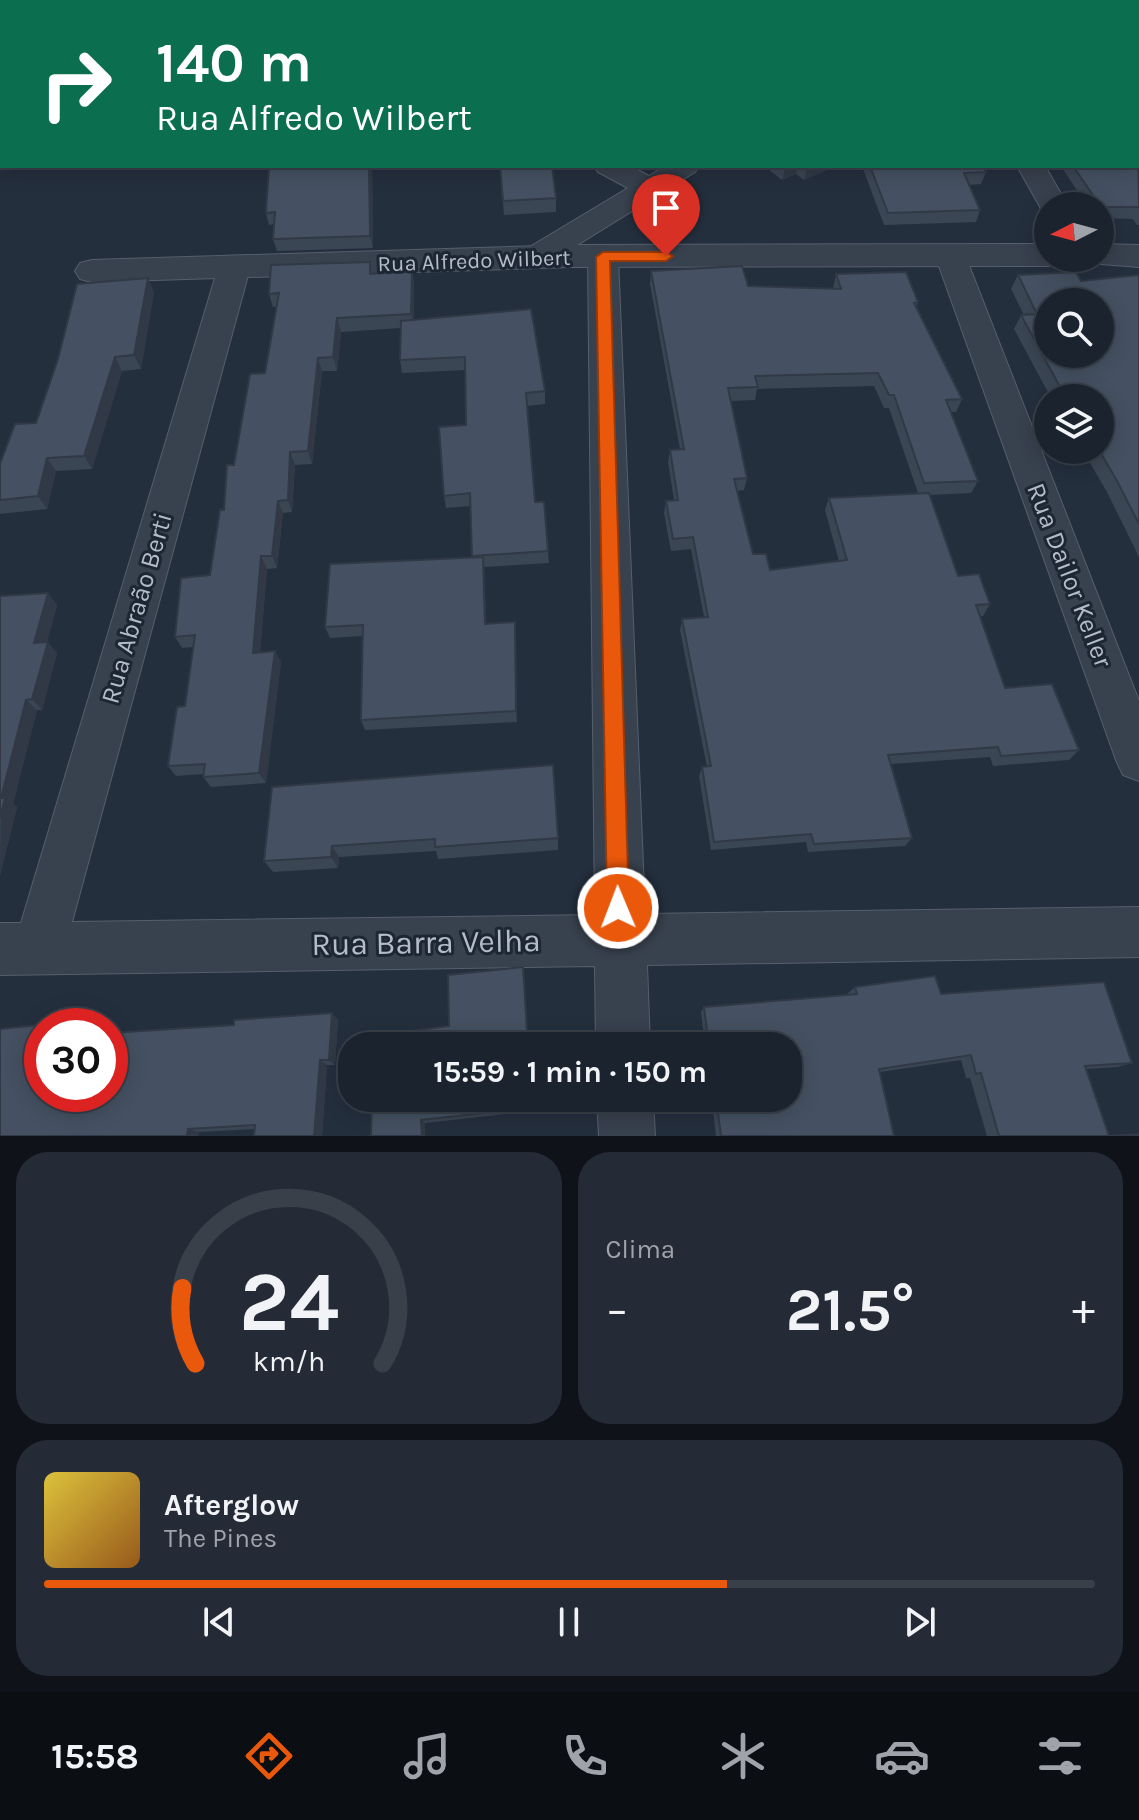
<!DOCTYPE html>
<html lang="pt">
<head>
<meta charset="utf-8">
<style>
  :root { --surface:#1b232e; --page:#242b36; --text:#f1f3f6; --muted:#a0a4aa; --line:#39404a; --accent:#ea580c }
  body { margin:0; font-family:Karla,sans-serif; background:var(--page); color:var(--text); height:100vh; display:flex; flex-direction:column; font-size:30px; white-space:nowrap }
  * { box-sizing:border-box; margin:0 }
  p { font-size:26px; color:var(--muted) }
  .icon { flex:none; width:44px; height:44px; fill:none; stroke:currentColor; stroke-width:2; stroke-linecap:round; stroke-linejoin:round }
  .map { position:relative; height:1136px; overflow:hidden }
  .drawer { display:flex; flex-direction:column; gap:16px; padding:16px; background:#0f1319; flex:1 }
  .drawer>* { flex:none }
  .banner { position:absolute; left:0px; top:0px; width:1140px; height:168px; box-shadow:0 4px 20px #0003,0 0 0 2px var(--line); background:#0b6e4f; color:#fff; overflow:hidden }
  .needle { width:52px; rotate:264deg }
  .fabs { position:absolute; left:1034px; top:192px; display:grid; gap:16px }
  .fabs a { display:grid; place-items:center; width:80px; height:80px; border-radius:50%; background:var(--surface); box-shadow:0 4px 20px #0003,0 0 0 2px var(--line); font-size:40px }
  .speed { position:absolute; left:24px; top:1008px; display:flex; gap:16px; font-size:40px; font-weight:700; text-align:center }
  .speed>* { display:grid; place-content:center; width:104px; height:104px; border-radius:50%; background:var(--surface); box-shadow:0 4px 20px #0003,0 0 0 2px var(--line); line-height:1 }
  .speed .limit { border:12px solid #d22; background:#fff; color:#111 }
  .pin { position:absolute; display:grid; place-items:center; width:68px; height:68px; color:#fff; margin:-82px -34px; border-radius:50% 50% 50% 0; rotate:-45deg; box-shadow:0 0 8px #0007 }
  .pin .icon { rotate:45deg }
  .me { position:absolute; width:88px; margin:-44px; rotate:359deg; stroke-linejoin:round; filter:drop-shadow(0 0 6px #0008) }
  .turn { display:flex; align-items:center; gap:28px; height:168px; padding:0 24px; font-size:36px }
  .turn .icon { width:104px; height:104px; stroke-width:2.5 }
  .turn b { display:block; font-size:56px; line-height:68px }
  .big { font-size:60px; font-weight:700; line-height:1.1 }
  .drawer .tile { flex:1; display:flex; flex-direction:column; justify-content:center; gap:12px; min-width:0; padding:0 28px; border-radius:32px; background:var(--page) }
  .drawer .dial { align-items:center; gap:0 }
  .dial svg { height:208px; overflow:visible; fill:none; stroke:var(--line); stroke-width:7; stroke-linecap:round; text-anchor:middle }
  .dial text { fill:var(--text); stroke:none }
  .song { display:flex; align-items:center; gap:24px }
  .cover { width:96px; height:96px; border-radius:12px; background:linear-gradient(135deg,hsl(50 70% 55%),hsl(30 70% 35%)) }
  .played { height:8px; border-radius:4px; background:linear-gradient(90deg,var(--accent) 65%,var(--line) 65%) }
  .keys { display:flex; justify-content:space-around; direction:ltr }
  .heat { display:flex; justify-content:space-between; align-items:center; font-size:44px; direction:ltr }
  .drawer .tiles { flex:1; display:grid; gap:16px; grid-template-columns:1fr 1fr }
  .tile:last-child { grid-column:span 2 }
  .trip { position:absolute; left:338px; top:1032px; width:464px; height:80px; border-radius:32px; background:var(--surface); box-shadow:0 4px 20px #0003,0 0 0 2px var(--line); font-weight:700; line-height:80px; text-align:center }
  .tabs { display:flex; height:128px; justify-content:space-around; align-items:center; background:#0b0e12; color:var(--muted) }
  .tabs .icon { width:56px; height:56px }
  .tabs .selected { color:var(--accent) }
  .tabs b { font-size:36px; color:var(--text) }
  .map>svg:first-child { display:block }
  .lines { fill:none; stroke-linecap:round; stroke-linejoin:round }
  .minor-casing { stroke:#565f6c; stroke-width:2 }
  .tertiary-casing { stroke:#565f6c; stroke-width:2 }
  .minor { fill:#38414e; fill-rule:evenodd }
  .tertiary { fill:#38414e; fill-rule:evenodd }
  .wall { fill:#3b4654; fill-rule:evenodd }
  .shaded-wall { fill:#303945 }
  .building { fill:#455162; stroke:#303945; stroke-width:2; fill-rule:evenodd }
  .route { fill:#ea580c; stroke:#983908; stroke-width:2 }
  .labels { text-anchor:middle; stroke-width:6; stroke-linejoin:round; paint-order:stroke }
  .far-street-label { font-size:22px; fill:#b4bcc9; stroke:#1d2633 }
  .street-label { font-size:26px; fill:#b4bcc9; stroke:#1d2633 }
  .near-street-label { font-size:32px; fill:#b4bcc9; stroke:#1d2633 }
</style>
</head>
<body>
<div class="map">
<svg width="1139" height="1136" viewBox="0 0 1139 1136">
  <rect width="100%" height="100%" fill="#242f3e"/>
  <g class="lines">
    <defs>
      <path id="minor" d="M936 0H961L934 2Z
        M594 166H630L649 176 665 166H699L695 172 545 265 534 268 523 265 519 258 523 251 628 188 598 172Z
        M1017 166H1045L1068 206H1048V214L1043 212Z
        M950 245 961 248 965 255 1139 701V781L1123 775 1116 760 935 255 939 248Z
        M603 247 614 250 618 257 645 914 1139 907V957L647 965 650 1046H596L595 966 0 975V923H21L218 268 223 261 234 258 245 261 250 268 72 922 595 915 588 257 592 250Z
        M597 1098H653L655 1136H599Z"/>
      <path id="tertiary" d="M1048 244V258H1063L1060 263 1048 266 570 267 92 282 80 279 75 271 80 263 92 260 570 245Z
        M1100 244 1139 245V267L1088 263 1085 258H1100Z"/>
    </defs>
    <use href="#minor" class="minor-casing"/>
    <use href="#tertiary" class="tertiary-casing"/>
    <use href="#minor" class="minor"/>
    <use href="#tertiary" class="tertiary"/>
  </g>
  <path class="wall" d="M962 0H1139V33H1138V2H963Z
    M1139 151V225H1137L1133 219 1100 218V206H1087L1063 169 1064 166H1138Z
    M372 166 373 248 277 251 273 239 274 224 269 225 266 213Z
    M500 166 556 198V212L504 215Z
    M764 166H836L804 180 796 174 782 180Z
    M862 166H982L986 172 981 184 969 185 980 210 976 222 884 225Z
    M370 262 372 273 412 271 414 285V320L545 391V404L527 406 535 502 548 551 549 563 484 567 486 624 515 622 517 722 365 730 361 720 363 636 330 638 325 627 473 558 471 506 446 508 444 496 466 425 465 370 402 373 400 360 401 328 341 332 337 371H322L312 464 295 465 292 512 283 513 277 568 267 569 260 652 275 651 281 662 266 783 211 787 203 777V774L176 776 168 766 185 706 193 647 182 648 175 637 210 575 234 465 265 373 277 307H273L269 294Z
    M651 271 748 286 833 289 836 274 918 302 916 308 962 399 956 412H951L978 481 971 493 929 495 958 576 990 604 983 616H979L1005 688 1079 750 1069 760 993 766 990 757 891 764 912 838 905 846 808 852 806 842 711 850 699 776 702 767H707L680 630 682 619 704 617 691 549 671 551 664 513 666 501 674 500 668 462 670 450 680 449 650 284ZM874 386 884 408H889L918 493 829 498 825 510 839 561 770 570 753 554 737 491 744 490 747 478 730 401 755 400 757 389Z
    M1018 275 1081 281 1139 275V557L1107 492 1086 456 1082 457 1079 450H1100V398H1051L1014 329 1021 315H1024L1011 289Z
    M154 292 141 369 122 371 92 469 56 471 47 509 0 514V464Z
    M48 593 57 605 47 642 57 653 42 710H37L13 804 17 807 0 875V596Z
    M272 787 558 838V850L438 859 436 851 339 857 338 868 273 872 264 861Z
    M855 987 941 994 1132 1063 1117 1067 1086 1069 1109 1136H1139H987L970 1078H966L961 1060 880 1072 894 1136H716L712 1102H709L708 1098H788V1046H705L701 1012 704 1007 849 995 848 993Z
    M332 1013 338 1020 335 1065H327L322 1136H254L255 1129 199 1132 0 1136 108 1025 42 1094 234 1025Z
    M372 1098H531L532 1111 425 1123Z"/>
  <path class="shaded-wall" d="M369 166H372L373 248 370 236Z
    M790 166H798L796 174 782 180 785 168Z
    M810 166H836L804 180 807 168Z
    M412 271 414 285V328L411 314Z
    M148 278 154 292 141 369 134 355Z
    M337 318 341 332 337 371 333 357Z
    M115 357 122 371 92 469 84 456Z
    M318 358 322 371 312 464 308 451Z
    M290 452 295 465 292 512 288 500Z
    M47 458 56 471 47 509 38 496Z
    M278 501 283 513 277 568 272 556Z
    M261 556 267 569 259 664 253 653Z
    M483 557 484 569 487 636 485 624Z
    M48 593 57 605 44 654 34 643Z
    M515 622 516 634 517 722 516 711Z
    M48 642 57 653 42 710 32 699Z
    M275 651 281 662 266 783 259 773Z
    M26 700 37 710 13 804 17 807 0 875 1 798Z
    M332 846 339 857 338 868 331 857Z
    M332 1013 338 1020 335 1065 329 1060Z
    M95 1019 108 1025V1026H94Z
    M320 1060 327 1065 322 1136H314Z
    M421 1120 425 1123V1136H422Z
    M188 1129 199 1132 198 1136H187Z"/>
  <path class="building" d="M972 0H1139V22H1138V2H973Z
    M1138 151 1139 207H1101L1073 166H1138Z
    M269 166H369L370 236 273 239 275 212 266 213Z
    M500 166H552L556 198 503 201Z
    M870 166H982L986 172 964 173 980 210 888 213Z
    M370 262V274L412 271 411 314 337 318 333 357 318 358 308 451 290 452 288 500 278 501 272 556H261L253 653 275 651 259 773 203 777 205 764 168 766 177 707 185 706 195 635 175 637 181 578 210 575 220 510H224L227 465H234L250 374 265 373 279 293 269 294 271 265Z
    M742 266 748 286 841 289 836 274 906 272 918 302 914 303 962 399 946 400 978 481 924 483 894 395H889L878 373 755 376 758 387 728 388 747 478 734 479 753 554H766L770 570 847 560 829 498 929 493 958 576 979 574 990 604 976 605 1005 688 1052 684 1079 750 1001 756 998 747 888 755 912 838 814 844 811 834 714 842 702 767 711 766 682 619 708 617 693 537 673 539 666 501 678 500 670 450 684 449 651 271Z
    M1076 272 1081 281 1139 275V524L1116 479 1099 450H1100V398H1066L1021 315 1037 314 1018 275ZM1048 302H1100V354H1048Z
    M148 278 134 355 115 357 84 456 47 458 38 496 0 500V464L15 424 36 423 58 359 77 284Z
    M531 309 545 391 526 393 535 502H544L548 551 472 556 470 493 444 496 439 427 466 425 465 357 400 360 401 321Z
    M483 557 485 624 515 622 516 711 361 720 363 625 325 627 330 564Z
    M48 593 34 643 48 642 32 699 26 700 1 798H5L0 818V596Z
    M553 765 558 838 435 847V839L332 846 331 857 264 861 272 787Z
    M523 967 528 1046H374V1036L449 1026 448 975Z
    M935 976 941 994 1104 982 1132 1063 1085 1066 1109 1136 1139 1134V1136H999L981 1073 976 1074 971 1055 879 1069 894 1136H721L716 1098H712H788V1046H709L704 1007 857 994 855 987Z
    M332 1013 329 1060H320L314 1136H254L255 1125 188 1129 187 1136H0V1029L95 1019 94 1026H42V1094H110V1033L234 1025V1020Z
    M372 1098H531V1108L421 1120 422 1136H371Z"/>
  <path class="route" d="M603 252H666L673 256 666 261H610L629 908 626 916 618 919 610 916 607 908 596 257Z"/>
  <g class="labels">
    <g class="far-street-label">
      <text transform="translate(474 260) rotate(-2)" y="8">Rua Alfredo Wilbert</text>
    </g>
    <g class="street-label">
      <text transform="translate(1070 575) rotate(69)" y="9">Rua Dailor Keller</text>
      <text transform="translate(136 608) rotate(-74)" y="9">Rua Abraão Berti</text>
    </g>
    <g class="near-street-label">
      <text transform="translate(426 942) rotate(-1)" y="11">Rua Barra Velha</text>
    </g>
  </g>
</svg>
<div class="fabs">
<a><svg class="needle" viewBox="-14 -14 28 28"><path d="M0-13l5 13h-10z" fill="#e53935"/><path d="M0 13l5-13h-10z" fill="#a0a4aa"/></svg></a>
<a><svg class="icon" aria-label="search" viewBox="0 0 24 24"><circle cx="10" cy="10" r="6"/><path d="M15 15l6 6"/></svg></a>
<a><svg class="icon" aria-label="layers" viewBox="0 0 24 24"><path d="M12 4l9 5-9 5-9-5zM3 14l9 5 9-5"/></svg></a>
</div>
<div class="speed"><div class="limit">30</div></div>
<div class="pin" style="left:666px;top:256px;background:#d93025"><svg class="icon" aria-label="arrive" viewBox="0 0 24 24"><path d="M6 21V4h12l-3 4 3 4H6"/></svg></div>
<svg class="me" style="left:618px;top:908px" viewBox="-20 -20 40 40"><circle r="17" fill="#ea580c" stroke="#fff" stroke-width="3"/><path d="M0-11L8 9 0 5-8 9z" fill="#fff"/></svg>
<div class="trip">15:59 · 1 min · 150 m</div>
<div class="banner">
<div class="turn"><svg class="icon" aria-label="right" viewBox="0 0 24 24"><path d="M7 20v-9h11M14 6l5 5-5 5"/></svg><div><b>140 m</b>Rua Alfredo Wilbert</div></div>
</div>
</div>
<section class="drawer">
<div class="tiles">
<div class="tile dial"><svg viewBox="0 0 100 80">
<path d="M14 69A42 42 0 1 1 86 69"/>
<path d="M14 69A42 42 0 0 1 9 40" stroke="#ea580c"/>
<text x="50" y="56" font-size="32" font-weight="700">24</text>
<text x="50" y="72" font-size="11">km/h</text>
</svg></div>
<div class="tile"><p>Clima</p>
<div class="heat"><a>−</a><b class="big">21.5°</b><a>+</a></div>
</div>
<div class="tile">
<div class="song"><i class="cover"></i><div><b>Afterglow</b><p>The Pines</p></div></div>
<div class="played"></div>
<div class="keys"><svg class="icon" aria-label="previous" viewBox="0 0 24 24"><path d="M18 5L8 12l10 7zM5 5v14"/></svg><svg class="icon" aria-label="pause" viewBox="0 0 24 24"><path d="M8 5v14M16 5v14"/></svg><svg class="icon" aria-label="next" viewBox="0 0 24 24"><path d="M6 5l10 7-10 7zM19 5v14"/></svg></div>
</div>
</div>
</section>
<nav class="tabs">
<b>15:58</b>
<svg class="icon selected" aria-label="directions" viewBox="0 0 24 24"><path d="M12 3l9 9-9 9-9-9zM9 14v-3h6M13 9l2 2-2 2"/></svg>
<svg class="icon" aria-label="music" viewBox="0 0 24 24"><path d="M9 18V5l10-2v13"/><circle cx="6" cy="18" r="3"/><circle cx="16" cy="16" r="3"/></svg>
<svg class="icon" aria-label="phone" viewBox="0 0 24 24"><path d="M5 4h4l2 5-3 2q2 4 5 5l2-3 5 2v4C11 20 4 13 5 4z"/></svg>
<svg class="icon" aria-label="climate" viewBox="0 0 24 24"><path d="M12 3v18M4 7l16 10M4 17L20 7"/></svg>
<svg class="icon" aria-label="car" viewBox="0 0 24 24"><path d="M5 17H2v-5l4-1 3-4h7l3 4 3 1v5h-3M9 17h6M6 11h13"/><circle cx="7" cy="17" r="2"/><circle cx="17" cy="17" r="2"/></svg>
<svg class="icon" aria-label="filters" viewBox="0 0 24 24"><path d="M4 7h16M4 17h16"/><circle cx="9" cy="7" r="2"/><circle cx="15" cy="17" r="2"/></svg>
</nav>
</body>
</html>
